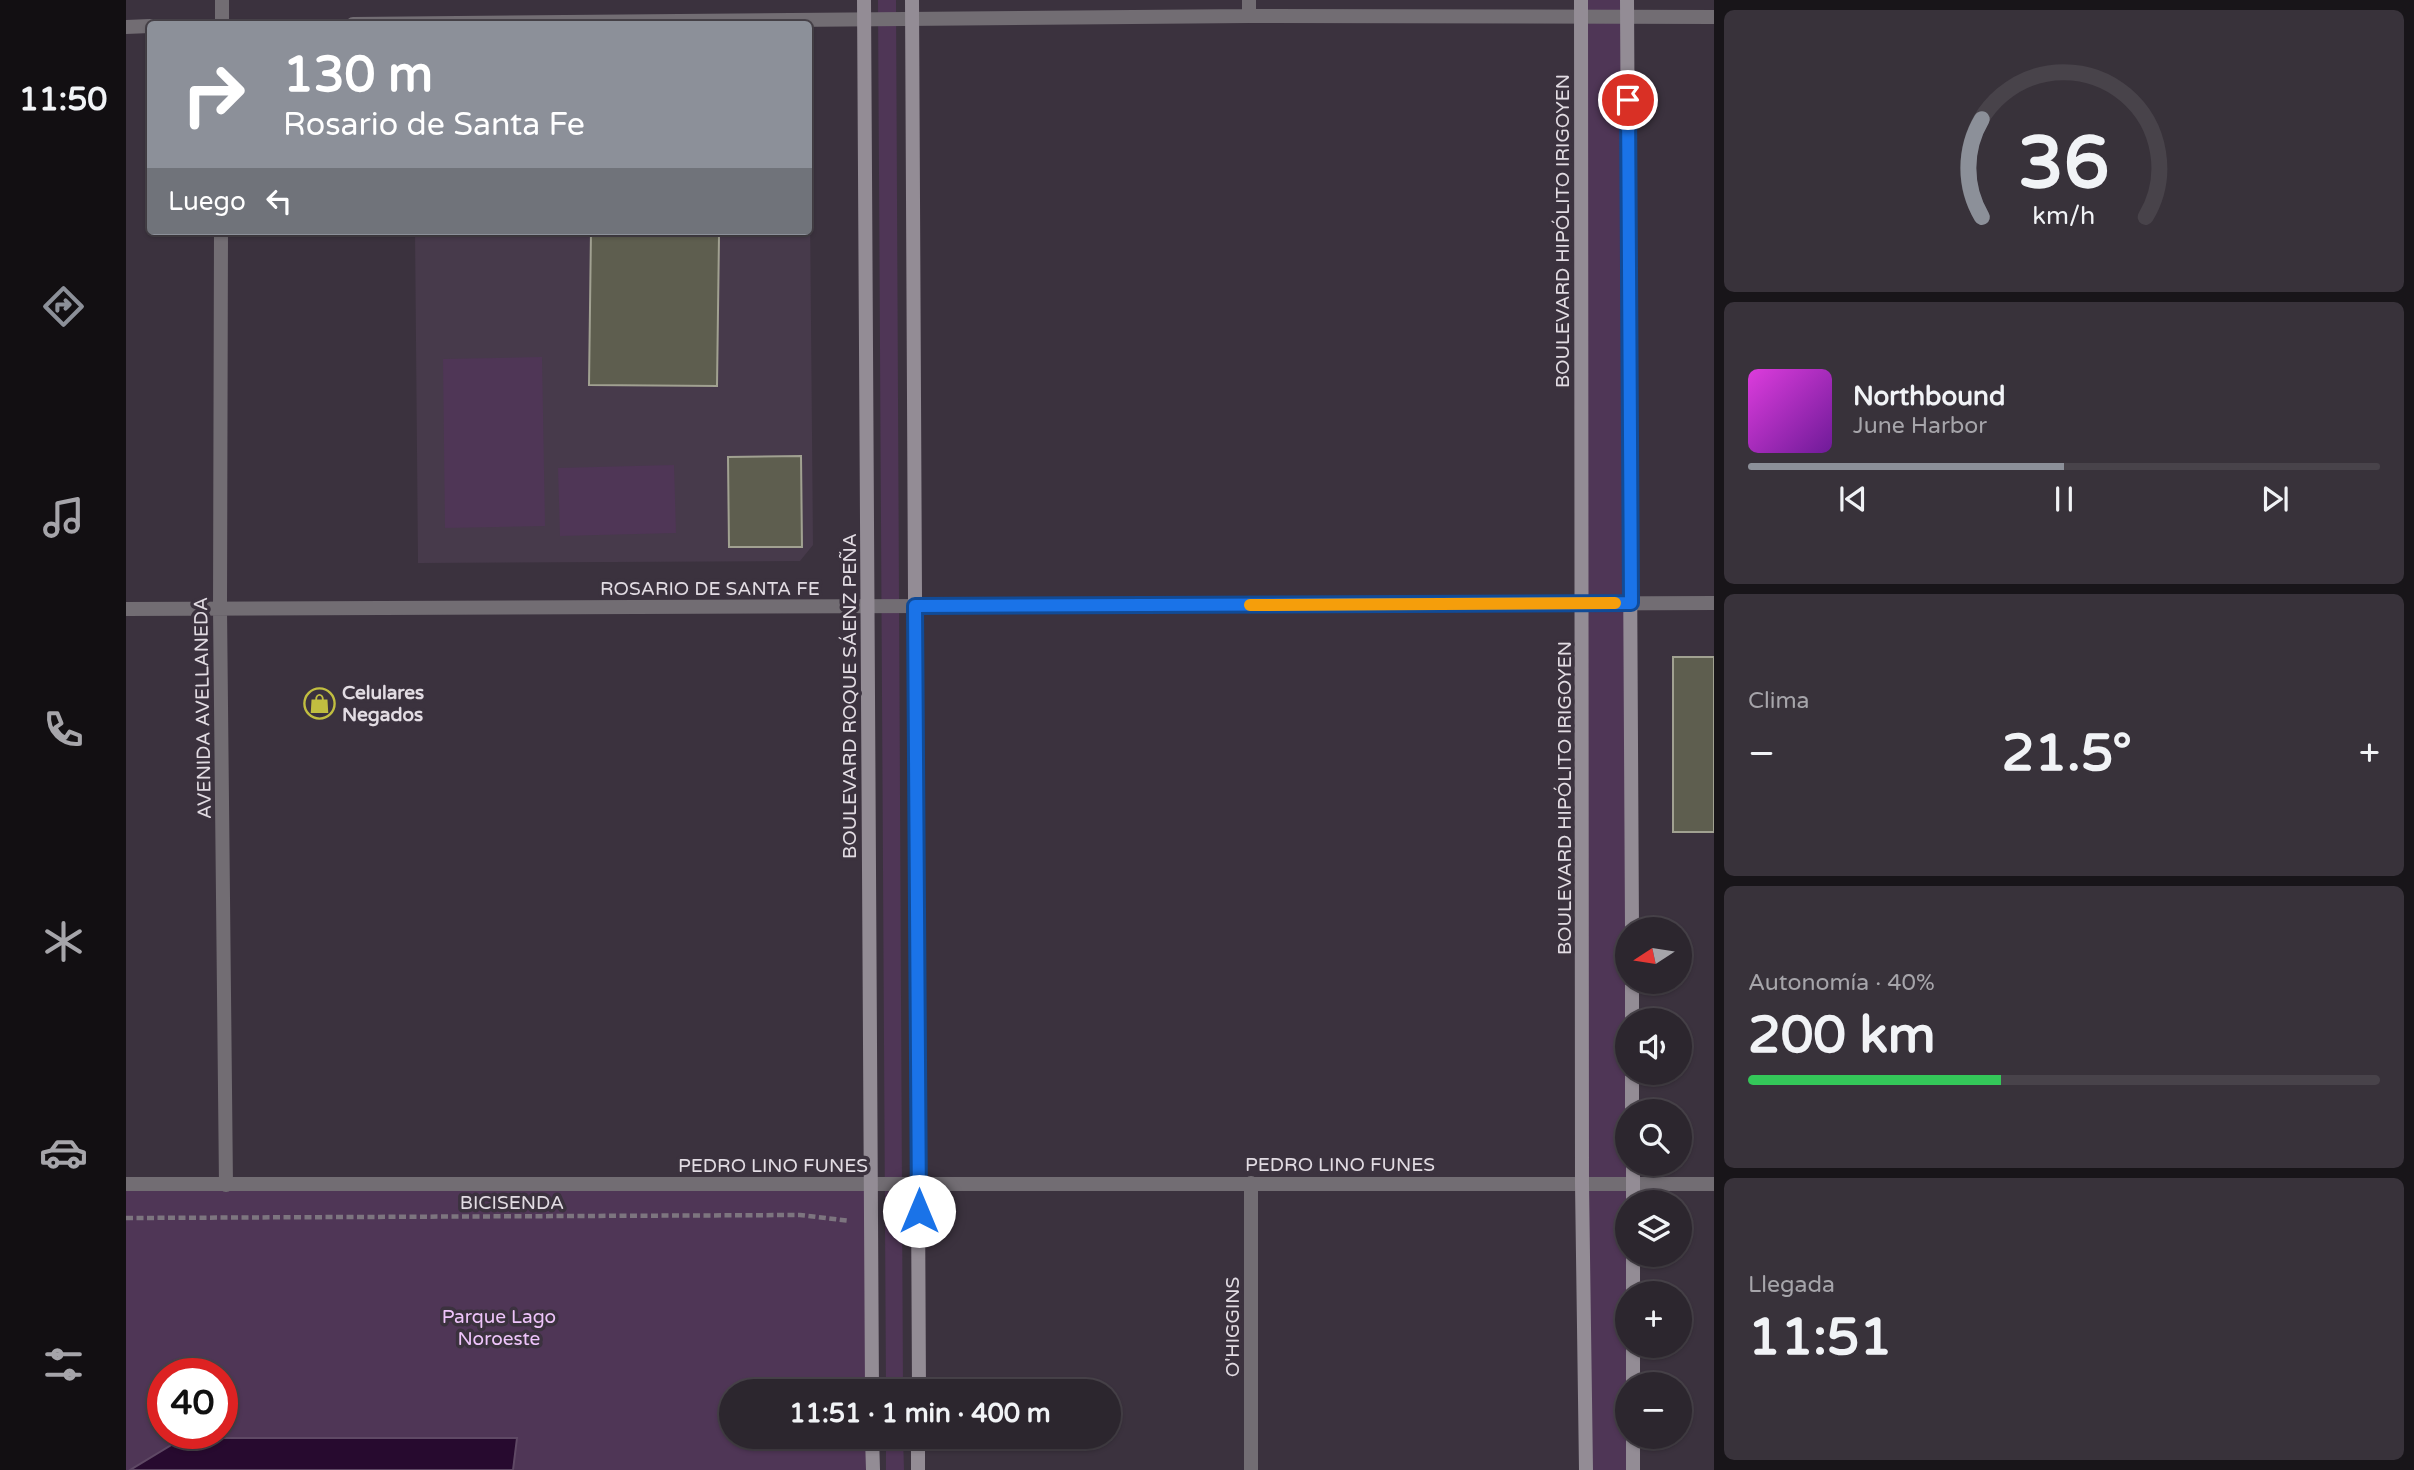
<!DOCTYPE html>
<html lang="es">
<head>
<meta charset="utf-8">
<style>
  :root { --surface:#2c262e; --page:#38323a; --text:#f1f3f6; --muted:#a6a5aa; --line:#48434a; --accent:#8c9099 }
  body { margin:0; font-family:"Varela Round",sans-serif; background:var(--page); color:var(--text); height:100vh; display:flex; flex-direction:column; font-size:26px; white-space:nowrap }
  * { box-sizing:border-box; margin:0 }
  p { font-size:23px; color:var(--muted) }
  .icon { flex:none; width:38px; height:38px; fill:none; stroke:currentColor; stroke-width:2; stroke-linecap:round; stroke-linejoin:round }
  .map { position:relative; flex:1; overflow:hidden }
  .panel { display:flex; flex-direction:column; gap:10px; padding:10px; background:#181519; width:700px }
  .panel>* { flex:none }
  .banner { position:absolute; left:21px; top:21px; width:665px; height:214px; border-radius:7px; box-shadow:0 2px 5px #0004,0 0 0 2px var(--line); background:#8c9099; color:#fff; overflow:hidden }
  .needle { width:46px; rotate:258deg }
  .controls { position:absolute; left:1489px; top:917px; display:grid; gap:14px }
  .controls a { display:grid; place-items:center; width:77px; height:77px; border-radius:50%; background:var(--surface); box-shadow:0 2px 5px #0004,0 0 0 2px var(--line); font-size:35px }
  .speed { position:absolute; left:21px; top:1358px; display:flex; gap:14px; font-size:35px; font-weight:700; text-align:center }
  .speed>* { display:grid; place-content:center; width:91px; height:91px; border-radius:50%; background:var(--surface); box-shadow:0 2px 5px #0004,0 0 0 2px var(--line); line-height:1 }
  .speed .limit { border:10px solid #d22; background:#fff; color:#111 }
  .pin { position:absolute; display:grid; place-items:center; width:60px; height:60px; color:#fff; margin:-30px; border:4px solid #fff; border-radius:50%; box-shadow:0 2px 7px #0007 }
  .me { position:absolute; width:77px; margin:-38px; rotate:0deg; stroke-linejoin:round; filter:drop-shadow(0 0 5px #0008) }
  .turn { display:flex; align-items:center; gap:24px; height:147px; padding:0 21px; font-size:32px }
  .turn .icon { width:91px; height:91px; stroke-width:2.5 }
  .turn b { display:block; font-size:49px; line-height:60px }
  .then { display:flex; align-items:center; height:66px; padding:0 21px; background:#0003; gap:14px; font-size:26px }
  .big { font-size:52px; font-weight:800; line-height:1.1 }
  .panel .tile { flex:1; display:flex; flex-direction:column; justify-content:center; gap:10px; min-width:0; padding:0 24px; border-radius:10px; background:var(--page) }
  .panel .dial { align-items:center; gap:0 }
  .dial svg { height:182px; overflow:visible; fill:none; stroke:var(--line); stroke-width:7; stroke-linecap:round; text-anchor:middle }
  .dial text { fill:var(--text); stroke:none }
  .song { display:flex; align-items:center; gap:21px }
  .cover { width:84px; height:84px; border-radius:10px; background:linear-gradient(135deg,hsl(300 70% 55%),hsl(280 70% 35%)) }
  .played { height:7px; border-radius:4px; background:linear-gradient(90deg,var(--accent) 50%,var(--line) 50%) }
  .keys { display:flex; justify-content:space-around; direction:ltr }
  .heat { display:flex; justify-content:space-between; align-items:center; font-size:38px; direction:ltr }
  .charge { height:10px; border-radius:5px; background:linear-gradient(90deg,#34c759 40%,var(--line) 0) }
  .trip { position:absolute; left:593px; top:1379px; width:402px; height:70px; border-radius:35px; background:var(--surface); box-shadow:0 2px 5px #0004,0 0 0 2px var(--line); font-weight:800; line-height:70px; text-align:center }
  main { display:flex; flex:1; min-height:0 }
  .menu { display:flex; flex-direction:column; width:126px; justify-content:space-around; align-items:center; background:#120f12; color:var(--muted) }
  .menu .icon { width:49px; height:49px }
  .menu .on { color:var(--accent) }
  .menu b { font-size:32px; color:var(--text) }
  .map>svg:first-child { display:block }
  .built { fill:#473a4b }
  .green { fill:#4f3656; fill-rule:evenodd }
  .water { fill:#270a2f; stroke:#5f4965; stroke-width:2 }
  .building { fill:#5e5e4f; stroke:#a1a191; stroke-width:2 }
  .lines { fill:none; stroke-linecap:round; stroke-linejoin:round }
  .path { stroke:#7d757f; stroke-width:4.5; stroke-dasharray:7 3.5; stroke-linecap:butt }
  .street { stroke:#726d73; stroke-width:14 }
  .secondary { stroke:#938c95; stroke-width:14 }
  .route-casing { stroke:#114b97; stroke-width:18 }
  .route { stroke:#1a73e8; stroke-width:12 }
  .slow { stroke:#f59e0b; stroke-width:12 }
  .labels { text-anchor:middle; stroke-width:7; stroke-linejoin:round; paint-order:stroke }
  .street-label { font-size:19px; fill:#e2dce3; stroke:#3b323e }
  .poi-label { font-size:19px; font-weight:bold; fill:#e2dce3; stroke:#3b323e; text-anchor:start }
  .park-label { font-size:19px; fill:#eec4fa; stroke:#3b323e }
</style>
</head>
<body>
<main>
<nav class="menu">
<b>11:50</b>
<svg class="icon on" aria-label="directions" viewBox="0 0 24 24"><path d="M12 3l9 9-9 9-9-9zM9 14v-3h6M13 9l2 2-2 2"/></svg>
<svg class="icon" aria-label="music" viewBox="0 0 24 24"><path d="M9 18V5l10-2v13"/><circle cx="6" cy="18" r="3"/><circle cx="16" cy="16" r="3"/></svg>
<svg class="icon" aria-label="phone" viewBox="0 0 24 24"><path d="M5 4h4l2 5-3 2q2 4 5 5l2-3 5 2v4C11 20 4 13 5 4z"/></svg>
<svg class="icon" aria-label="climate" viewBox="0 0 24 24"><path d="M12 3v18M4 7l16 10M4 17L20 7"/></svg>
<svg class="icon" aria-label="car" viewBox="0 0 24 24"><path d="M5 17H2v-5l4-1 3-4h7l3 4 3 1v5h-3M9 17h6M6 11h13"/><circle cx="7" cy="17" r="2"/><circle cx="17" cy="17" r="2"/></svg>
<svg class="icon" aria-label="filters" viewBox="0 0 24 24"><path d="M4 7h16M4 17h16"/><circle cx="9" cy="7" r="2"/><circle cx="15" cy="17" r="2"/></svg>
</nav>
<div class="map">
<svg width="1588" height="1470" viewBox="0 0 1588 1470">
  <rect width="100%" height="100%" fill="#3b323e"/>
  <path class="built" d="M683 96 687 545 674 561 292 563 289 231H682Z"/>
  <path class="green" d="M752 0H770L777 1391H760Z
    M1455 0H1501L1502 1437 1507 1470H1460Z
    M416 357 419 526 319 528 317 359Z
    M548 465 550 533 434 536 432 468Z
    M0 1184H743L746 1391H606V1437H746L747 1470H0ZM37 1374H96V1433H37Z
    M760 1437H777L778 1470H760Z"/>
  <path class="water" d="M57 1438H391L387 1470H4Z"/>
  <path class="building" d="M465 231H650V236H593L591 386 463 385Z
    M675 456 676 547H603L602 457Z
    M1547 657H1588V832H1547Z"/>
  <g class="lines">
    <path class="path" d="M0 1218 674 1215 724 1221"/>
    <path class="street" d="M96 0V24
      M1123 0V16
      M227 24 1123 16 1588 17
      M0 27 24 26
      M95 231 94 609 100 1185
      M0 609 1588 603
      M1125 1183V1470
      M0 1184H1588"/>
    <path class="secondary" d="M738 0 746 1391
      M786 0 793 1391
      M1455 0 1456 1184 1460 1470
      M1501 0 1506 929
      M1506 982V1020
      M1506 1073V1111
      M1507 1164V1202
      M1507 1255V1293
      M1507 1346V1384
      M746 1437 747 1470
      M1507 1437V1470
      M792 1470V1437"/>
  </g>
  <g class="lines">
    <defs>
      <path id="route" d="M793 1211 789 606 1505 603 1502 100"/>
    </defs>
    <use href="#route" class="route-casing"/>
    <use href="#route" class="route"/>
    <path class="slow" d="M1124 605 1489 603"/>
  </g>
  <defs>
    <symbol id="shop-ring" viewBox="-11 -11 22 22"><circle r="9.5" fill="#3b323e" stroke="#c1be40" stroke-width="1.5"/><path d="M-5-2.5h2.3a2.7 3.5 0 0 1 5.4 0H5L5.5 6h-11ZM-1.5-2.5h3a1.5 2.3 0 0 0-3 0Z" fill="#c1be40"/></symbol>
  </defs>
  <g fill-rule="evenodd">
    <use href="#shop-ring" x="176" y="686" width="35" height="35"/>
  </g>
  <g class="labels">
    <g class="street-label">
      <text transform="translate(1436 231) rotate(-90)" y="7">BOULEVARD HIPÓLITO IRIGOYEN</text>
      <text x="584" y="595">ROSARIO DE SANTA FE</text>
      <text transform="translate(723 696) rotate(-90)" y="7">BOULEVARD ROQUE SÁENZ PEÑA</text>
      <text transform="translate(76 708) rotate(-91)" y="7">AVENIDA AVELLANEDA</text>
      <text transform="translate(1438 798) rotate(-90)" y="7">BOULEVARD HIPÓLITO IRIGOYEN</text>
      <text x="1214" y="1171">PEDRO LINO FUNES</text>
      <text x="647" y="1172">PEDRO LINO FUNES</text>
      <text x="386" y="1209">BICISENDA</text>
      <text transform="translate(1106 1327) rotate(-90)" y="7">O'HIGGINS</text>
    </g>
    <g class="poi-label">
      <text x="216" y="699">Celulares<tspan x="216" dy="22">Negados</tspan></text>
    </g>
    <g class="park-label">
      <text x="373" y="1323">Parque Lago<tspan x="373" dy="22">Noroeste</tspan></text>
    </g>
  </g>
</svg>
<div class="controls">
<a><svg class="needle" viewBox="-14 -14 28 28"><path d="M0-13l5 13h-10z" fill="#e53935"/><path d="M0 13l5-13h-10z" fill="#a6a5aa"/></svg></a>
<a><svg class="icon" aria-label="sound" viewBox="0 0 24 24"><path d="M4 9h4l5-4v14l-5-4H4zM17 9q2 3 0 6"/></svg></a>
<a><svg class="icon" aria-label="search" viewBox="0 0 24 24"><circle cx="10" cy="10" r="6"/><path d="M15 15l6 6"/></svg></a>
<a><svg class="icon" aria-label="layers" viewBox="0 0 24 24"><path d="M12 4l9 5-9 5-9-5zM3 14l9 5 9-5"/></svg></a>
<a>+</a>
<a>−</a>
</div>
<div class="speed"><div class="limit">40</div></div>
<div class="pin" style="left:1502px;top:100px;background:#d93025"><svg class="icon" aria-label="arrive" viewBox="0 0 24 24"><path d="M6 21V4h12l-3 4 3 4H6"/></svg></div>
<svg class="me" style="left:793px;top:1211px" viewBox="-20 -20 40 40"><circle r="19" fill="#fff"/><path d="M0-13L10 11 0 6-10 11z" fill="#1a73e8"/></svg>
<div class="trip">11:51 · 1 min · 400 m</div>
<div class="banner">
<div class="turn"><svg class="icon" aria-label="right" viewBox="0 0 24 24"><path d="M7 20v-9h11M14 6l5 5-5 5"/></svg><div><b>130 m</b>Rosario de Santa Fe</div></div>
<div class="then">Luego<svg class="icon" aria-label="left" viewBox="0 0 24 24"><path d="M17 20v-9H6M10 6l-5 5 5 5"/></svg></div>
</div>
</div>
<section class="panel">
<div class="tile dial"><svg viewBox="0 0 100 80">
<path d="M14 69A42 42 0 1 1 86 69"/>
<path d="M14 69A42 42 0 0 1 14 26" stroke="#8c9099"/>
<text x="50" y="56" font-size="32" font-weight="700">36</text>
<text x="50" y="72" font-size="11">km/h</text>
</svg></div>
<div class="tile">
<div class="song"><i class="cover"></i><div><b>Northbound</b><p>June Harbor</p></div></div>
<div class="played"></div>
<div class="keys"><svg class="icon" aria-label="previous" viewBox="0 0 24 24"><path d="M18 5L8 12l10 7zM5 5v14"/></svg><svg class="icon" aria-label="pause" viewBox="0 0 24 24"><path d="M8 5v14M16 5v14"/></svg><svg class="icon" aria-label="next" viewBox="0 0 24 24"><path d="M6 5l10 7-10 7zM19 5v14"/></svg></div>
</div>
<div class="tile"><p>Clima</p>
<div class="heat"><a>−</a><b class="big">21.5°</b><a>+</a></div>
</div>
<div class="tile"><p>Autonomía · 40%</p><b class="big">200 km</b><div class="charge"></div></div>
<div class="tile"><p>Llegada</p><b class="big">11:51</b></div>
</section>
</main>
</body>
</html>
